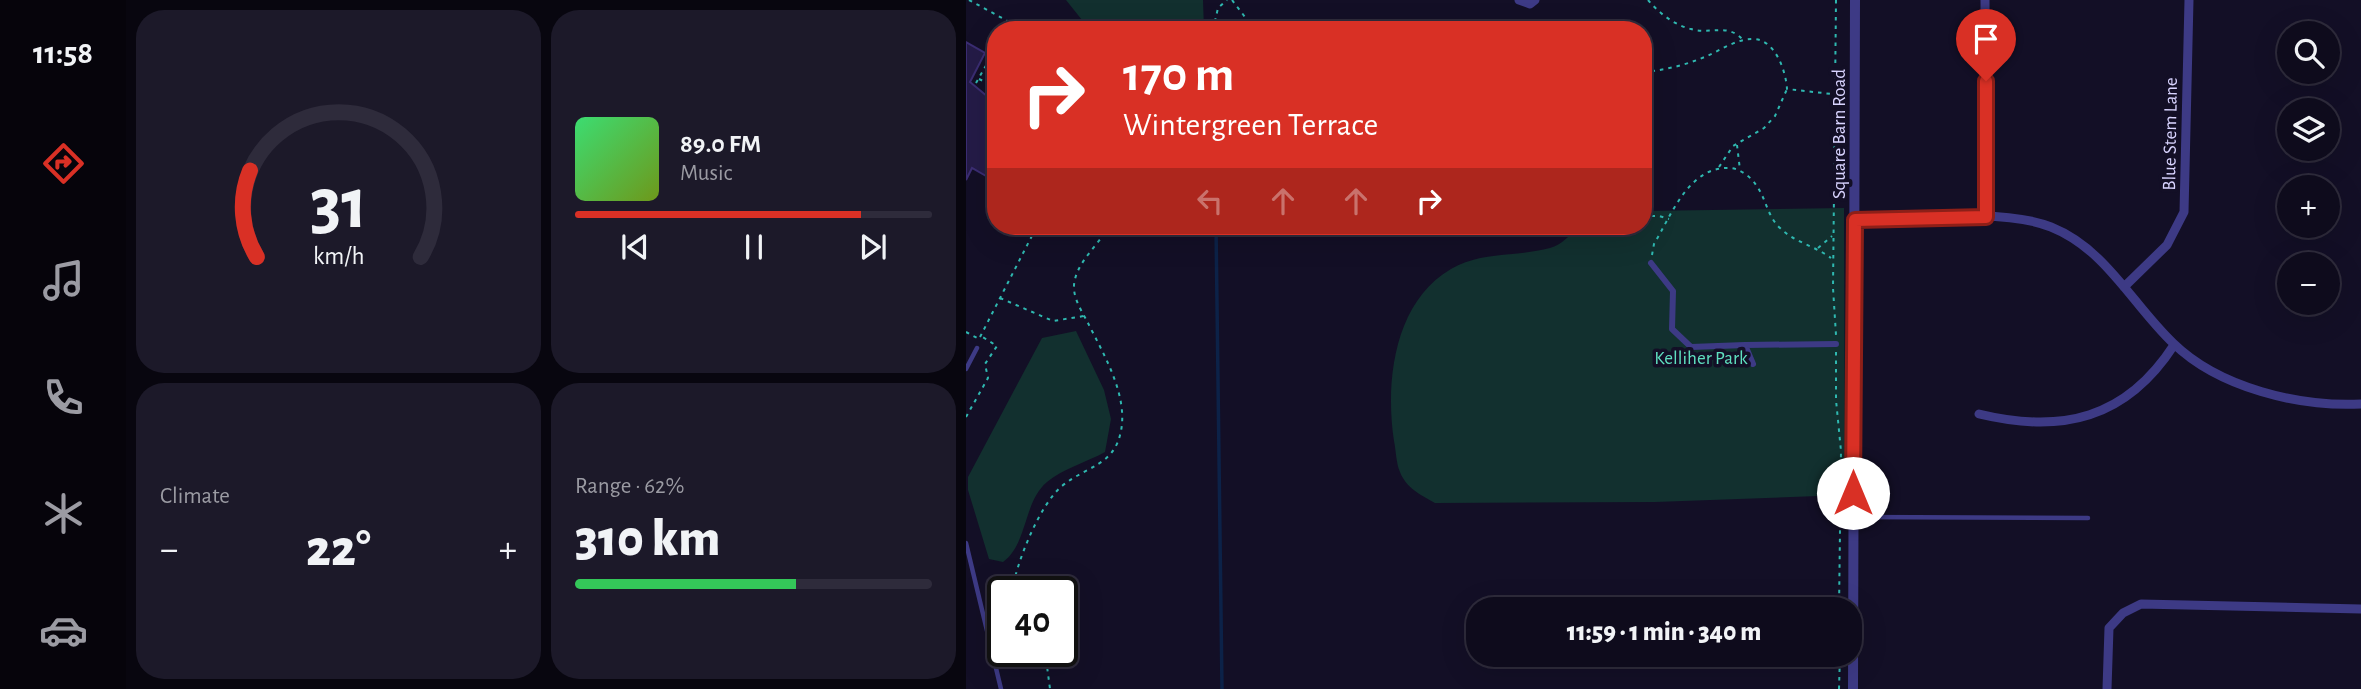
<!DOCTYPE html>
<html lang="en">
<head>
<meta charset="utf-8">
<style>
  :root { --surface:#0e0b1c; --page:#1c1929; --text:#f1f3f6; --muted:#9b9ba3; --line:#2e2b3b; --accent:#d93025 }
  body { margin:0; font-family:"Alegreya Sans",sans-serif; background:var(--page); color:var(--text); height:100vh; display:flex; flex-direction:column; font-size:26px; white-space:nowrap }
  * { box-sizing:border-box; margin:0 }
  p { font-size:23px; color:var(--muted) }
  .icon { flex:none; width:38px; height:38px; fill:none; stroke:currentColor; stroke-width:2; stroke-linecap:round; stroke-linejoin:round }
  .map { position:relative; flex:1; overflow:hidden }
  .drawer { display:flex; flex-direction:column; gap:10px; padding:10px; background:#08060f; width:840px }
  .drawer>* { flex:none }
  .hud { position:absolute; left:21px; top:21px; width:665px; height:214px; border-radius:28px; box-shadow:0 7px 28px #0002,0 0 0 2px var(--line); background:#d93025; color:#fff; overflow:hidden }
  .fabs { position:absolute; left:1311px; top:21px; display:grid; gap:14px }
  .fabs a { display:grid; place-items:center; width:63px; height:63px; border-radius:50%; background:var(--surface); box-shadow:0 7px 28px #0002,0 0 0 2px var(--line); font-size:35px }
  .speed { position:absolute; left:21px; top:576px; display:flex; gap:14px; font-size:35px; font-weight:700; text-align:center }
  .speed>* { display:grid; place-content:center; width:91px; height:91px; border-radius:50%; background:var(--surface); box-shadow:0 7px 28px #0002,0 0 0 2px var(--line); line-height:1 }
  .speed .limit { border:4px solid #111; border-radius:10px; background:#fff; color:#111 }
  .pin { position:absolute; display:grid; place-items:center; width:60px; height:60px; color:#fff; margin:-72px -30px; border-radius:50% 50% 50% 0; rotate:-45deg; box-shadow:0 0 7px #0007 }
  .pin .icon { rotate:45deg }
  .me { position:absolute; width:77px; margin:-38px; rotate:0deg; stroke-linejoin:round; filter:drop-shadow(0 0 5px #0008) }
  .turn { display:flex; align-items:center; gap:24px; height:147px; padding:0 21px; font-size:32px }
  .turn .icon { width:91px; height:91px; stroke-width:2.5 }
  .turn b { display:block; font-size:49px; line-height:60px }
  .lanes { display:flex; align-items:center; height:66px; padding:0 21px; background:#0003; justify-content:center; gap:35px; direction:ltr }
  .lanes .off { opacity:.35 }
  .big { font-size:52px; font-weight:800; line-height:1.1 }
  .drawer .widget { flex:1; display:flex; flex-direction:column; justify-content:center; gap:10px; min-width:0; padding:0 24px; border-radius:28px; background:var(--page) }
  .drawer .dial { align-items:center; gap:0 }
  .dial svg { height:182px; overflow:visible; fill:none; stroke:var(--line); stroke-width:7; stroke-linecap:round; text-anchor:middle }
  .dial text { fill:var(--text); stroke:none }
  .song { display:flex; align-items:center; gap:21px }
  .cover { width:84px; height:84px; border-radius:10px; background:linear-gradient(135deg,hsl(140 70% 55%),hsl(80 70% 35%)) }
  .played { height:7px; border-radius:4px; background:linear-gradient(90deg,var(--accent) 80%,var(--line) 80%) }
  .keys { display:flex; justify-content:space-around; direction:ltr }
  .heat { display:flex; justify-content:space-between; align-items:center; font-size:38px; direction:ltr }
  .charge { height:10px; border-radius:5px; background:linear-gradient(90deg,#34c759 62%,var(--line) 0) }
  .drawer .tiles { flex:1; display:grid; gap:10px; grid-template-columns:repeat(2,1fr) }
  .trip { position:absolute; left:500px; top:597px; width:396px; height:70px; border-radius:28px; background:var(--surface); box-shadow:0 7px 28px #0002,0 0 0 2px var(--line); font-weight:800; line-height:70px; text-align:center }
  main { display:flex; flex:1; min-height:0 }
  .tab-bar { display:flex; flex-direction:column; width:126px; justify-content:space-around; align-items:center; background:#06040b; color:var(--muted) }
  .tab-bar .icon { width:49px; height:49px }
  .tab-bar .on { color:var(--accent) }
  .tab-bar b { font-size:32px; color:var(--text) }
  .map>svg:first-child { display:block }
  .green { fill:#12302f }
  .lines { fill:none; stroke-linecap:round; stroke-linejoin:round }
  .stream { stroke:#0c2248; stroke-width:3.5 }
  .building { fill:#241b47; stroke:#3b2d73; stroke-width:2 }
  .path { stroke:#2fb8b0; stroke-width:2; stroke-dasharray:3.5 5; stroke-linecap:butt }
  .service { stroke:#3d3a85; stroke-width:4.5 }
  .pedestrian { stroke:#3d3a85; stroke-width:6 }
  .minor { stroke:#3d3a85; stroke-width:9 }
  .tertiary { stroke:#3d3a85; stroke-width:10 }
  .route-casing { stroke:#8d1f18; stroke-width:18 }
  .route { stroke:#d93025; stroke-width:12 }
  .labels { text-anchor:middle; stroke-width:7; stroke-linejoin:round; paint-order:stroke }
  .street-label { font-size:19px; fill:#d9d4ff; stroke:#130f26 }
  .park-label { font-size:19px; fill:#5fe0c0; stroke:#130f26 }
</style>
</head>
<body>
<main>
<nav class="tab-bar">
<b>11:58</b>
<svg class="icon on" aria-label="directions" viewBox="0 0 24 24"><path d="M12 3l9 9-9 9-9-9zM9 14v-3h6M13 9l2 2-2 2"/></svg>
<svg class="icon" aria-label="music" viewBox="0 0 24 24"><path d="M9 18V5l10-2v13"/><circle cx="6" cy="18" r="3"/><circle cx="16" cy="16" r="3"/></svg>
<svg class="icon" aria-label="phone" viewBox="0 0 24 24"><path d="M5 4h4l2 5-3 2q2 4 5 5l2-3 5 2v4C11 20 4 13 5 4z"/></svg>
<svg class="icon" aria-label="climate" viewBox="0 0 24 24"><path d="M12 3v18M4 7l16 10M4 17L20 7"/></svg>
<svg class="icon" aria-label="car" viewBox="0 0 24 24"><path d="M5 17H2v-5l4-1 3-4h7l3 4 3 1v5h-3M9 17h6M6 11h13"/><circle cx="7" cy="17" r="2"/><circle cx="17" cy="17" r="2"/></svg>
</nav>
<section class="drawer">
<div class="tiles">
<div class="widget dial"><svg viewBox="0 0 100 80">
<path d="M14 69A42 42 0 1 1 86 69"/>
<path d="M14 69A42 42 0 0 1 11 31" stroke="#d93025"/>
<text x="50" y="56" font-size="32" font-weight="700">31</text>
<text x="50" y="72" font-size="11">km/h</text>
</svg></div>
<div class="widget">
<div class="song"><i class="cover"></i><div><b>89.0 FM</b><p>Music</p></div></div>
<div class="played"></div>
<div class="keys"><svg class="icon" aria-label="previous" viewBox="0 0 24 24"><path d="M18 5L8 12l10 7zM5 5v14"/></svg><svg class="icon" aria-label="pause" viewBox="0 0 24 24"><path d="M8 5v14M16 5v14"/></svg><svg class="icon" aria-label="next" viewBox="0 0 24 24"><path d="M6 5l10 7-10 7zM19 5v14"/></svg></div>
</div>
<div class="widget"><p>Climate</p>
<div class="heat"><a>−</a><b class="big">22°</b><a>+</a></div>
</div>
<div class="widget"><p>Range · 62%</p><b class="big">310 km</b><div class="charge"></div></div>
</div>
</section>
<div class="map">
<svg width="1395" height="689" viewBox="0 0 1395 689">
  <rect width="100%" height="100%" fill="#130f26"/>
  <path class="green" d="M100 0H237L238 30H124Z
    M878 208 879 495 689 502 469 503C455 495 440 488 434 472 430 463 430 450 428 441 419 382 428 302 485 269 516 251 551 257 584 248 596 245 604 234 614 227 623 222 664 226 677 226V211Z
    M110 331 138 390 145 419 139 452C121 462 96 469 81 482 57 502 62 544 37 562L23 559 2 490V477L76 338Z"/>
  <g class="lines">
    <path class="stream" d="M250 226 256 689"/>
  </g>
  <path class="building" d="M0 42 19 53 4 82 22 97 24 93 30 96V167L26 165 20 176 6 168 0 180Z"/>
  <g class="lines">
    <path class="path" d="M3 0 58 30
      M266 0 289 30
      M682 0C693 13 708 25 725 29 745 35 762 22 778 41
      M870 0 867 288 870 335
      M40 30 45 22
      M247 30 252 8 261 0
      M21 66 30 62
      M677 72C700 70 720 65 741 56 755 50 770 39 787 39 809 39 820 71 821 89L866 94
      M13 79 30 87
      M10 83 30 48
      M771 145 774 170
      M753 167 767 146 798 128 809 116 821 89
      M677 216H693L703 219
      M852 248 866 236
      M686 255 688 244C706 214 723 166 764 168 773 168 785 177 790 185 800 198 801 216 814 228 828 242 849 246 865 258
      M34 298 87 321 118 316
      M0 332 13 339 71 226
      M870 352V400L875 451 873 609
      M0 417 22 378 19 364 31 346 15 336
      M46 592C50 563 74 504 96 486 122 465 148 466 155 431 162 395 138 355 123 325 117 313 107 299 108 285 110 262 133 245 143 226
      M79 651 84 689
      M873 689 874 654"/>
    <path class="service" d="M0 369 11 348
      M889 517 1122 518
      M0 543 35 689"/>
    <path class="pedestrian" d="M685 263 707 291 706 329 725 347 779 345 787 364
      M779 345 870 344"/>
    <path class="minor" d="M553 0 564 4 569 0
      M1019 0 1020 217
      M889 220C944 219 1035 207 1085 227 1140 249 1166 304 1207 343 1253 388 1333 407 1395 404
      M1158 287 1201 245 1218 212 1223 0
      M1013 414C1096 434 1160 419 1208 345
      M1141 689 1143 628 1157 613 1175 604 1395 609"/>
    <path class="tertiary" d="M887 689 889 0"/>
  </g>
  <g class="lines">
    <defs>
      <path id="route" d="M887 493 889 220 1020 217V81"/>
    </defs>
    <use href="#route" class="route-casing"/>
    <use href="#route" class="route"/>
  </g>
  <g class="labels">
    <g class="street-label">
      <text transform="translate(872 134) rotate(-90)" y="7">Square Barn Road</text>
      <text transform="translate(1203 134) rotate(-89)" y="7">Blue Stem Lane</text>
    </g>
    <g class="park-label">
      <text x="735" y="364">Kelliher Park</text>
    </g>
  </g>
</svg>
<div class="fabs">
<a><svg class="icon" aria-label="search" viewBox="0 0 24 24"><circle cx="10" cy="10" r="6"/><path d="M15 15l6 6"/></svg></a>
<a><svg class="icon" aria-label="layers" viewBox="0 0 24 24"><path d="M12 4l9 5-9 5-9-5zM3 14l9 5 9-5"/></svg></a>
<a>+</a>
<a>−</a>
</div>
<div class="speed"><div class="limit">40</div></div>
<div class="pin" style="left:1020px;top:81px;background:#d93025"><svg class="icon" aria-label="arrive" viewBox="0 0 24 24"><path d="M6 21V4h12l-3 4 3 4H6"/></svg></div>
<svg class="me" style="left:887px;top:493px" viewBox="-20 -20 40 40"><circle r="19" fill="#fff"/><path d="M0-13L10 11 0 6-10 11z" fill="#d93025"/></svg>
<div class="trip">11:59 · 1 min · 340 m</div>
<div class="hud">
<div class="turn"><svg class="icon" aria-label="right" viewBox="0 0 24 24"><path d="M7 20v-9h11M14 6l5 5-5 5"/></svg><div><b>170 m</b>Wintergreen Terrace</div></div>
<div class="lanes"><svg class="icon off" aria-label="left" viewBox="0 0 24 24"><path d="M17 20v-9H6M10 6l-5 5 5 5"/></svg><svg class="icon off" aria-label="ahead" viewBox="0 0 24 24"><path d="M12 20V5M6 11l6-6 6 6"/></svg><svg class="icon off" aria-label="ahead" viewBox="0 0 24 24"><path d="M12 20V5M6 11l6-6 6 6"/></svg><svg class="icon" aria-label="right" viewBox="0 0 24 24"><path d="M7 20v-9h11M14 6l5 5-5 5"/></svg></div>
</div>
</div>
</main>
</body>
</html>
